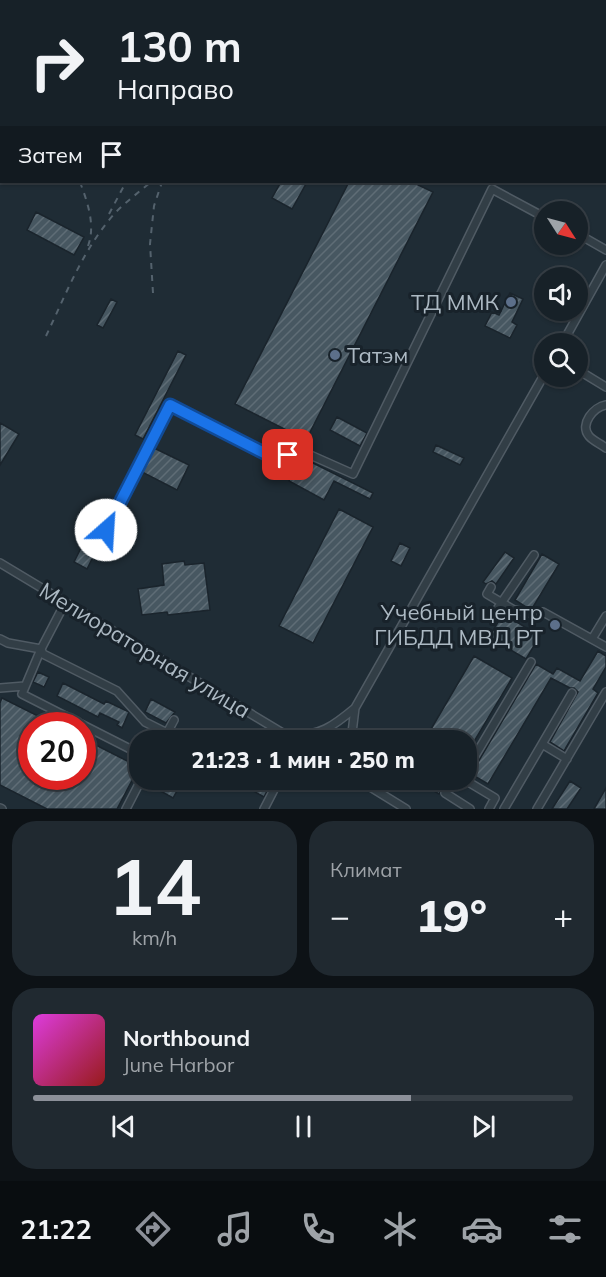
<!DOCTYPE html>
<html lang="ru">
<head>
<meta charset="utf-8">
<style>
  :root { --surface:#172128; --page:#202930; --text:#f1f3f6; --muted:#9ea3a8; --line:#363e45; --accent:#8c9099 }
  body { margin:0; font-family:Mulish,sans-serif; background:var(--page); color:var(--text); height:100vh; display:flex; flex-direction:column; font-size:22px; white-space:nowrap }
  * { box-sizing:border-box; margin:0 }
  p { font-size:20px; color:var(--muted) }
  .icon { flex:none; width:33px; height:33px; fill:none; stroke:currentColor; stroke-width:2; stroke-linecap:round; stroke-linejoin:round }
  .map { position:relative; height:809px; overflow:hidden }
  .panel { display:flex; flex-direction:column; gap:12px; padding:12px; background:#0d1216; flex:1 }
  .panel>* { flex:none }
  .guide { position:absolute; left:0px; top:0px; width:606px; height:183px; box-shadow:0 2px 4px #0004,0 0 0 2px var(--line); background:#172128; color:var(--text); overflow:hidden }
  .needle { width:39px; rotate:126deg }
  .tools { position:absolute; left:534px; top:201px; display:grid; gap:12px }
  .tools a { display:grid; place-items:center; width:54px; height:54px; border-radius:50%; background:var(--surface); box-shadow:0 2px 4px #0004,0 0 0 2px var(--line); font-size:30px }
  .speed { position:absolute; left:18px; top:712px; display:flex; gap:12px; font-size:30px; font-weight:700; text-align:center }
  .speed>* { display:grid; place-content:center; width:78px; height:78px; border-radius:50%; background:var(--surface); box-shadow:0 2px 4px #0004,0 0 0 2px var(--line); line-height:1 }
  .speed .limit { border:9px solid #d22; background:#fff; color:#111 }
  .pin { position:absolute; display:grid; place-items:center; width:51px; height:51px; color:#fff; margin:-26px; border-radius:12px; box-shadow:0 3px 9px #0006 }
  .me { position:absolute; width:66px; margin:-33px; rotate:26deg; stroke-linejoin:round; filter:drop-shadow(0 0 4px #0008) }
  .turn { display:flex; align-items:center; gap:21px; height:126px; padding:0 18px; font-size:27px }
  .turn .icon { width:78px; height:78px; stroke-width:2.5 }
  .turn b { display:block; font-size:42px; line-height:51px }
  .then { display:flex; align-items:center; height:57px; padding:0 18px; background:#0003; gap:12px; font-size:22px }
  .big { font-size:45px; font-weight:800; line-height:1.1 }
  .panel .tile { flex:1; display:flex; flex-direction:column; justify-content:center; gap:9px; min-width:0; padding:0 21px; border-radius:24px; background:var(--page) }
  .panel .dial { align-items:center; gap:0 }
  .dial b { font-size:78px; line-height:1 }
  .song { display:flex; align-items:center; gap:18px }
  .cover { width:72px; height:72px; border-radius:9px; background:linear-gradient(135deg,hsl(300 70% 55%),hsl(0 70% 35%)) }
  .played { height:6px; border-radius:3px; background:linear-gradient(90deg,var(--accent) 70%,var(--line) 70%) }
  .keys { display:flex; justify-content:space-around; direction:ltr }
  .heat { display:flex; justify-content:space-between; align-items:center; font-size:33px; direction:ltr }
  .panel .tiles { flex:1; display:grid; gap:12px; grid-template-columns:1fr 1fr }
  .tile:last-child { grid-column:span 2 }
  .trip { position:absolute; left:129px; top:730px; width:348px; height:60px; border-radius:24px; background:var(--surface); box-shadow:0 2px 4px #0004,0 0 0 2px var(--line); font-weight:800; line-height:60px; text-align:center }
  .menu { display:flex; height:96px; justify-content:space-around; align-items:center; background:#090d10; color:var(--muted) }
  .menu .icon { width:42px; height:42px }
  .menu .on { color:var(--accent) }
  .menu b { font-size:27px; color:var(--text) }
  .map>svg:first-child { display:block }
  .building { fill:url(#building-hatch); stroke:#1a242c; stroke-width:1.5 }
  .lines { fill:none; stroke-linecap:round; stroke-linejoin:round }
  .minor-casing { stroke:#505b64; stroke-width:10 }
  .minor { stroke:#323e46; stroke-width:7 }
  .rail { stroke:#54626d; stroke-width:2; stroke-dasharray:6 6; stroke-linecap:butt }
  .route-casing { stroke:#114b97; stroke-width:15 }
  .route { stroke:#1a73e8; stroke-width:10 }
  .service-dot { fill:#5c6f8a; stroke:#18222a; stroke-width:2 }
  .labels { text-anchor:middle; stroke-width:6; stroke-linejoin:round; paint-order:stroke }
  .poi-label { font-size:22px; fill:#acb9c3; stroke:#18222a; text-anchor:end }
  .street-label { font-size:22px; fill:#acb9c3; stroke:#18222a }
</style>
</head>
<body>
<div class="map">
<svg width="606" height="809" viewBox="0 0 606 809">
  <defs>
    <pattern id="building-hatch" width="6" height="6" patternUnits="userSpaceOnUse" patternTransform="scale(1.5)"><rect width="6" height="6" fill="#475761"/><path d="M-1 1l2-2M0 6l6-6M5 7l2-2" fill="none" stroke="#5f6d76"/></pattern>
  </defs>
  <rect width="100%" height="100%" fill="#1f2c35"/>
  <path class="building" d="M281 182H307L292 209 272 198Z
    M349 182H412L433 192 306 440 235 404Z
    M36 212 84 237 74 255 27 230Z
    M510 293 523 299 512 322 517 325 510 338 485 326 492 312 499 315Z
    M111 299 117 302 103 328 97 325Z
    M178 351 186 355 143 439 135 435Z
    M337 417 367 433 360 446 330 430Z
    M0 423 19 434 0 465Z
    M436 445 464 458 460 465 433 452Z
    M154 448 189 465 177 490 142 472Z
    M301 457 373 493 370 499 334 481 324 500 289 481Z
    M339 509 373 527 313 643 279 626Z
    M119 522 125 526 109 553 98 547 87 569 74 562 91 528 110 538Z
    M400 543 410 548 401 566 391 561Z
    M505 552 514 558 496 584 492 581 486 584 483 582Z
    M542 554 559 564 533 607H526L515 600Z
    M184 561 185 565 204 563 210 610 168 615 167 612 142 615 138 589 164 585 162 564Z
    M503 614 540 636 526 659 489 637Z
    M598 651 606 656V667L593 689 598 693 564 751 550 742 578 692 574 688H570L551 678 488 784 471 774 536 664 553 674 557 668 580 681Z
    M474 656 512 678 466 755V741H424Z
    M38 672 49 677 44 687 33 682Z
    M63 683 104 704 106 701 129 712 122 728 117 725 119 722 100 713 98 717 57 696Z
    M2 698 58 726H32V777H82V738L139 767 117 809H47L0 785V703Z
    M151 699 175 712 166 723 145 712Z
    M162 780H183L173 798 157 789Z
    M234 780H265L271 783 264 797Z
    M416 780H448L439 794Z
    M570 781 581 788 567 809H552Z
    M606 788V809H594Z"/>
  <g class="lines">
    <defs>
      <path id="minor" d="M34 2 35 0
        M85 2 86 0
        M0 69 2 66
        M578 234 606 250
        M562 344 606 265
        M578 370 606 387
        M606 405C594 407 579 424 589 436 593 441 601 444 606 448
        M106 530 170 405 276 459 299 450 353 474 492 189 544 217
        M0 563 296 741
        M491 587 487 594 514 610 529 613 543 612 606 647
        M65 603 41 649 22 694 140 754
        M491 618 534 555
        M0 639 8 643 41 649 43 654 117 691 145 722 167 733 174 720
        M592 639 606 616
        M0 688 25 686
        M291 737C322 734 331 728 355 708
        M351 741 355 708 544 375
        M542 744 567 759
        M466 771 531 662
        M359 780 406 809
        M465 780 495 798 489 809
        M445 793 470 809
        M0 808 2 809
        M126 809 141 780
        M264 809 279 780
        M504 809 572 693
        M537 809 606 692"/>
    </defs>
    <use href="#minor" class="minor-casing"/>
    <use href="#minor" class="minor"/>
    <path class="rail" d="M286 2 287 0
      M366 2 367 0
      M80 182C87 201 96 225 88 246
      M109 214 126 182
      M153 293 150 244 154 206 162 182
      M46 336C66 294 84 247 116 212 127 201 139 192 151 182"/>
  </g>
  <g class="lines">
    <defs>
      <path id="route" d="M106 530 170 405 276 459 288 455"/>
    </defs>
    <use href="#route" class="route-casing"/>
    <use href="#route" class="route"/>
  </g>
  <g class="service-dot">
    <circle cx="511" cy="302" r="6"/>
    <circle cx="335" cy="355" r="6"/>
    <circle cx="555" cy="625" r="6"/>
  </g>
  <g class="labels">
    <g class="poi-label">
      <text x="499" y="310">ТД ММК</text>
      <text x="347" y="363" text-anchor="start">Татэм</text>
      <text x="543" y="620">Учебный центр<tspan x="543" dy="25">ГИБДД МВД РТ</tspan></text>
    </g>
    <g class="street-label">
      <text transform="translate(145 650) rotate(31)" y="8">Мелиораторная улица</text>
    </g>
  </g>
</svg>
<div class="tools">
<a><svg class="needle" viewBox="-14 -14 28 28"><path d="M0-13l5 13h-10z" fill="#e53935"/><path d="M0 13l5-13h-10z" fill="#9ea3a8"/></svg></a>
<a><svg class="icon" aria-label="sound" viewBox="0 0 24 24"><path d="M4 9h4l5-4v14l-5-4H4zM17 9q2 3 0 6"/></svg></a>
<a><svg class="icon" aria-label="search" viewBox="0 0 24 24"><circle cx="10" cy="10" r="6"/><path d="M15 15l6 6"/></svg></a>
</div>
<div class="speed"><div class="limit">20</div></div>
<div class="pin" style="left:288px;top:455px;background:#d93025"><svg class="icon" aria-label="arrive" viewBox="0 0 24 24"><path d="M6 21V4h12l-3 4 3 4H6"/></svg></div>
<svg class="me" style="left:106px;top:530px" viewBox="-20 -20 40 40"><circle r="19" fill="#fff"/><path d="M0-13L10 11 0 6-10 11z" fill="#1a73e8"/></svg>
<div class="trip">21:23 · 1 мин · 250 m</div>
<div class="guide">
<div class="turn"><svg class="icon" aria-label="right" viewBox="0 0 24 24"><path d="M7 20v-9h11M14 6l5 5-5 5"/></svg><div><b>130 m</b>Направо</div></div>
<div class="then">Затем<svg class="icon" aria-label="arrive" viewBox="0 0 24 24"><path d="M6 21V4h12l-3 4 3 4H6"/></svg></div>
</div>
</div>
<section class="panel">
<div class="tiles">
<div class="tile dial"><b>14</b><p>km/h</p></div>
<div class="tile"><p>Климат</p>
<div class="heat"><a>−</a><b class="big">19°</b><a>+</a></div>
</div>
<div class="tile">
<div class="song"><i class="cover"></i><div><b>Northbound</b><p>June Harbor</p></div></div>
<div class="played"></div>
<div class="keys"><svg class="icon" aria-label="previous" viewBox="0 0 24 24"><path d="M18 5L8 12l10 7zM5 5v14"/></svg><svg class="icon" aria-label="pause" viewBox="0 0 24 24"><path d="M8 5v14M16 5v14"/></svg><svg class="icon" aria-label="next" viewBox="0 0 24 24"><path d="M6 5l10 7-10 7zM19 5v14"/></svg></div>
</div>
</div>
</section>
<nav class="menu">
<b>21:22</b>
<svg class="icon on" aria-label="directions" viewBox="0 0 24 24"><path d="M12 3l9 9-9 9-9-9zM9 14v-3h6M13 9l2 2-2 2"/></svg>
<svg class="icon" aria-label="music" viewBox="0 0 24 24"><path d="M9 18V5l10-2v13"/><circle cx="6" cy="18" r="3"/><circle cx="16" cy="16" r="3"/></svg>
<svg class="icon" aria-label="phone" viewBox="0 0 24 24"><path d="M5 4h4l2 5-3 2q2 4 5 5l2-3 5 2v4C11 20 4 13 5 4z"/></svg>
<svg class="icon" aria-label="climate" viewBox="0 0 24 24"><path d="M12 3v18M4 7l16 10M4 17L20 7"/></svg>
<svg class="icon" aria-label="car" viewBox="0 0 24 24"><path d="M5 17H2v-5l4-1 3-4h7l3 4 3 1v5h-3M9 17h6M6 11h13"/><circle cx="7" cy="17" r="2"/><circle cx="17" cy="17" r="2"/></svg>
<svg class="icon" aria-label="filters" viewBox="0 0 24 24"><path d="M4 7h16M4 17h16"/><circle cx="9" cy="7" r="2"/><circle cx="15" cy="17" r="2"/></svg>
</nav>
</body>
</html>
